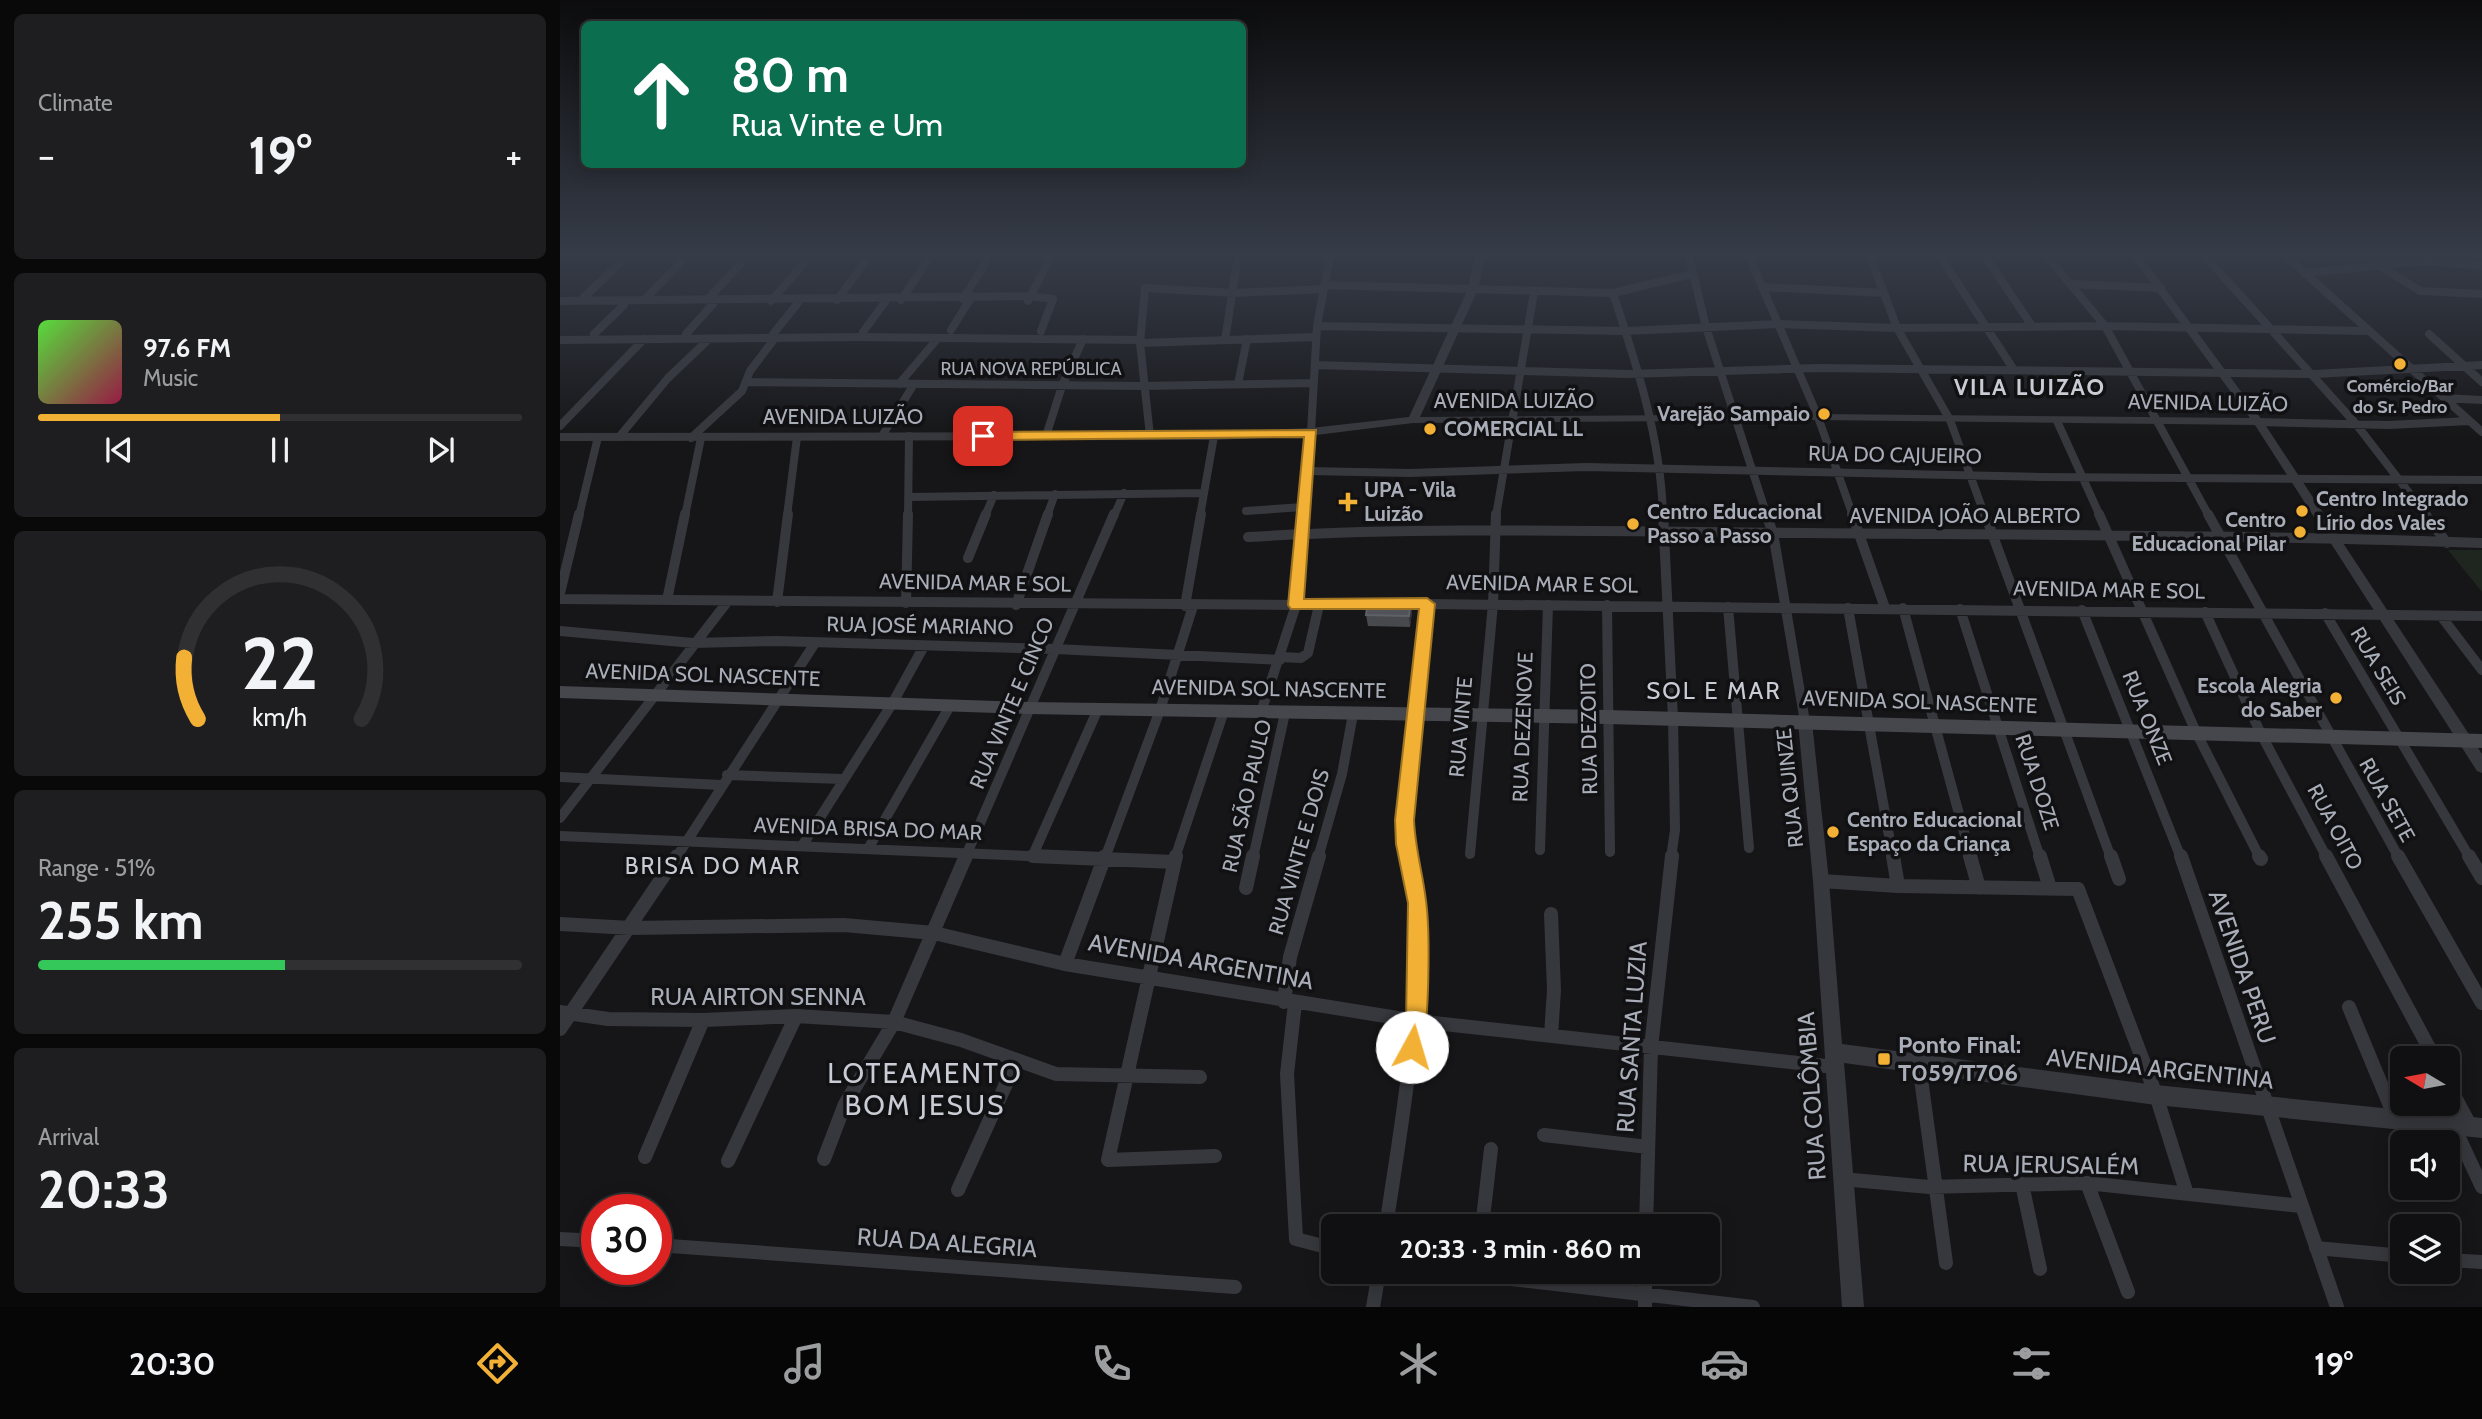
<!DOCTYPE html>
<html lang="en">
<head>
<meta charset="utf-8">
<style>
  :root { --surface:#101012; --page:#1e1e20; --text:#f1f3f6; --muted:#9c9d9f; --line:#303032; --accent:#f2b134 }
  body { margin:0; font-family:Cabin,sans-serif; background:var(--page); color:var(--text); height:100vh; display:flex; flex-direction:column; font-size:26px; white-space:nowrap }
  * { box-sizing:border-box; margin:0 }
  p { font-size:23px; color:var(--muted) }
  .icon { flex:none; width:38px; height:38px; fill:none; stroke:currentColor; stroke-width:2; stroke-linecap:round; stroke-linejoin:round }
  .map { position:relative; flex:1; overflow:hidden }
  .drawer { display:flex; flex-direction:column; gap:14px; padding:14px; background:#09090a; width:560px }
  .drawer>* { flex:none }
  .top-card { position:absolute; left:21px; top:21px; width:665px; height:147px; border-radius:10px; box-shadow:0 4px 18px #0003,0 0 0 2px var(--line); background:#0b6e4f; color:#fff; overflow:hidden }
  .needle { width:46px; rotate:280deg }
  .tools { position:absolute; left:1830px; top:1046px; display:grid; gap:14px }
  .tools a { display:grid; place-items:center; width:70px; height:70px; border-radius:10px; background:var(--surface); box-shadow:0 4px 18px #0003,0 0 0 2px var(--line); font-size:35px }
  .speed { position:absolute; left:21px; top:1194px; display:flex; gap:14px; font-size:35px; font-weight:700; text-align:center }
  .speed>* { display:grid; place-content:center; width:91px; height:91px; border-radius:50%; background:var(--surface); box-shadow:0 4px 18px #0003,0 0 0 2px var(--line); line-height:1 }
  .speed .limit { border:10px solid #d22; background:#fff; color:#111 }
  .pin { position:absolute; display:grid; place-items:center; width:60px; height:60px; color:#fff; margin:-30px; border-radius:14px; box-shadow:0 4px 10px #0006 }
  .me { position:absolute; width:77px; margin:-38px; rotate:6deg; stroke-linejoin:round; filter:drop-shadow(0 0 5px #0008) }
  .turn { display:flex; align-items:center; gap:24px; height:147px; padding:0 35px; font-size:32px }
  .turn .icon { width:91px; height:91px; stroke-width:2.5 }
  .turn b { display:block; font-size:49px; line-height:60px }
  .big { font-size:52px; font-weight:700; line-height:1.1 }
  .drawer .tile { flex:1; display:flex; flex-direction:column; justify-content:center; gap:10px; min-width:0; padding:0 24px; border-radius:10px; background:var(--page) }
  .drawer .dial { align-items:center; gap:0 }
  .dial svg { height:182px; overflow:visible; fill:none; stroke:var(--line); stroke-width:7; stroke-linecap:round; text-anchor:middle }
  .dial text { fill:var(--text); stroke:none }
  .song { display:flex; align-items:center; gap:21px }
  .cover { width:84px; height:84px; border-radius:10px; background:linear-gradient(135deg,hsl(110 70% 55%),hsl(340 70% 35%)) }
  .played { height:7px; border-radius:4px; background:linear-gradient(90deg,var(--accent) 50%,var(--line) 50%) }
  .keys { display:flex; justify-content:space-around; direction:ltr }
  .heat { display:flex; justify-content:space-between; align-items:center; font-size:38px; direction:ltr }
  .charge { height:10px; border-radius:5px; background:linear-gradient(90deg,#34c759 51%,var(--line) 0) }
  .trip { position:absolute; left:761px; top:1214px; width:399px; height:70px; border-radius:10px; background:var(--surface); box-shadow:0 4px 18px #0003,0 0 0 2px var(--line); font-weight:700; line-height:70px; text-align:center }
  .tab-bar { display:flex; height:112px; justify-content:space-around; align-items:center; background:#060607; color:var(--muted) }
  .tab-bar .icon { width:49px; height:49px }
  .tab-bar .active { color:var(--accent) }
  .tab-bar b { font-size:32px; color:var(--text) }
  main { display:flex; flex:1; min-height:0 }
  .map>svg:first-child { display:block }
  .green { fill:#1e261f }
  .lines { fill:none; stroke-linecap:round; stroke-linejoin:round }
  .minor-far2 { stroke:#37383d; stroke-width:8 }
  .minor-far1 { stroke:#37383d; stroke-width:10 }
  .minor { stroke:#37383d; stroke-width:14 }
  .tertiary { fill:#37383d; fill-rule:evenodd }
  .secondary { fill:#45474d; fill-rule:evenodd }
  .wall { fill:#47494d }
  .shaded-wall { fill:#2f3033 }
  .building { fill:#525359; stroke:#5f6168; stroke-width:2 }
  .route { fill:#f2b134; stroke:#9d7322; stroke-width:2 }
  .poi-dot { fill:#f2b134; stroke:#111113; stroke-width:2.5 }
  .labels { text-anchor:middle; stroke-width:7; stroke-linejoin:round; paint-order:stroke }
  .far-street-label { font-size:18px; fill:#a8adb8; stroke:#111113 }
  .far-poi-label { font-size:18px; font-weight:bold; fill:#a8adb8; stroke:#111113 }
  .street-label { font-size:21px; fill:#a8adb8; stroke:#111113 }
  .poi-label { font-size:21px; font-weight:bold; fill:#a8adb8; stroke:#111113; text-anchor:start }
  .far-district-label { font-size:23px; font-weight:bold; letter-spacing:2px; fill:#c9ccd4; stroke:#111113 }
  .neighbourhood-label { font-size:23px; letter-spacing:2px; fill:#c9ccd4; stroke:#111113 }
  .quarter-label { font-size:24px; letter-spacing:2px; fill:#c9ccd4; stroke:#111113 }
  .near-street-label { font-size:24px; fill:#a8adb8; stroke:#111113 }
  .near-poi-label { font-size:24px; font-weight:bold; fill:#a8adb8; stroke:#111113; text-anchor:start }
  .near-neighbourhood-label { font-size:28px; letter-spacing:2px; fill:#c9ccd4; stroke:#111113 }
</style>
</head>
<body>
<main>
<section class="drawer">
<div class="tile"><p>Climate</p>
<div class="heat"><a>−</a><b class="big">19°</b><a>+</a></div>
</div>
<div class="tile">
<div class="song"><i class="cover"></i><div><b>97.6 FM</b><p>Music</p></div></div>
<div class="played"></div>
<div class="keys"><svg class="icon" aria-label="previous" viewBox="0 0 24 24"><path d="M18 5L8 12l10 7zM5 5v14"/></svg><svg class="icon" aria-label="pause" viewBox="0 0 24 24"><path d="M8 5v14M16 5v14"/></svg><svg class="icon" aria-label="next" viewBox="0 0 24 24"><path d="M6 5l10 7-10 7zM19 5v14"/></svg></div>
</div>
<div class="tile dial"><svg viewBox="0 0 100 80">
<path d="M14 69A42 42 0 1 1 86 69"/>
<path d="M14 69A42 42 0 0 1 8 42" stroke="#f2b134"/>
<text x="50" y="56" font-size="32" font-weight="700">22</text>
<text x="50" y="72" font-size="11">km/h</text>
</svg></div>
<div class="tile"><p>Range · 51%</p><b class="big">255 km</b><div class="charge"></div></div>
<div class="tile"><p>Arrival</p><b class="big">20:33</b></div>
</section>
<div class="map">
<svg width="1922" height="1307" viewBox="0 0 1922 1307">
  <rect width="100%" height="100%" fill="#161618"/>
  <path class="green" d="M1888 550H1922V592Z"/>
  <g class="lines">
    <path class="minor-far2" d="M1129 256 1146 327 1207 516
      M1189 256 1258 417 1293 516
      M1310 256 1337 328 1390 420 1425 516
      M1380 256 1454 370
      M1425 256 1472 326
      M1487 256 1545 326 1649 516
      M1645 256 1796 424 1867 516
      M1726 256 1922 432
      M1817 264 1860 291 1922 294
      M1744 273 1867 261 1922 266
      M1511 284 1601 288
      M764 285 1053 293 1132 274
      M1202 287 1324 293
      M1053 293C1077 366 1101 439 1103 516
      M148 299 181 263
      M403 299 427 260
      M84 300 120 263
      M277 300 305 262
      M341 300 367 262
      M0 301 470 296 493 299
      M20 301 60 263
      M211 301 244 263
      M468 301 489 260
      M757 326 1066 331 1218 324 1337 328 1545 326 1808 331
      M391 330 409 301
      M481 331 493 299
      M303 332 325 302
      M34 334 64 305
      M126 334 153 304
      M213 334 238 303
      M1869 334 1922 382
      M0 340 299 337 581 340
      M665 340 678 256
      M581 343 756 337
      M755 365 1068 374 1258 368 1754 374 1922 365
      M188 382 583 386 754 383
      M339 384 378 338
      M678 384 687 339
      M1884 398 1922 400
      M1497 421 1540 516
      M1698 422 1829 425 1909 421
      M0 426 84 339
      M751 432 757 326 770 256
      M322 436 354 384
      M486 436 502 386 523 339
      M590 436 580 343 585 288 674 293 764 289
      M59 437 108 378 149 339
      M131 438 182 391 190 371 215 338
      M747 471 850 473 1026 467 1480 477 1922 480
      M349 497 644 493
      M686 511 743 507
      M19 516 38 437
      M125 516 141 438
      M227 516 237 437
      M348 516 349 436
      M425 516 434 495
      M487 516 495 494
      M554 516 564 493
      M640 516 654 436
      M936 516 974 292"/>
    <path class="minor-far1" d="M1103 514 1113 718 1115 830 1111 858
      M1206 514 1213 533 1245 722
      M1292 514 1325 608
      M1425 514 1551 858
      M1539 514 1636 732 1700 858
      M1648 514 1839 858
      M1865 514 1887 543
      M688 537C873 526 1061 532 1246 533 1471 535 1697 535 1922 543
      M408 558 426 514
      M0 593 19 514
      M0 599 736 605 701 712
      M107 600 125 514
      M217 602 228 514
      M346 603 348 514
      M867 604 1922 616
      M456 605 488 514
      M1047 605 1050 852
      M625 606 641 514
      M1168 607 1189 848
      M1288 608 1333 858
      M1343 608 1411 858
      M1400 609 1480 858
      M1522 610 1621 858
      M1645 612 1701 734 1767 858
      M1765 613 1910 858
      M1881 616 1922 670
      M0 631 133 643 217 641 495 649 720 660
      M721 657 741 658 748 653 759 605
      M167 775 282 779
      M0 777 161 785
      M0 818 168 601
      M0 836 514 858
      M242 846 332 704 364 646
      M308 849 390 706
      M980 850 988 605
      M910 854 933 604 936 514
      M473 855 538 709
      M116 858 255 643
      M405 858 554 514
      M545 858 600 710 633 606
      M615 858 664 711
      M693 858 725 713
      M758 858 782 774 793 714
      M850 858 844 820 857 714"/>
    <path class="minor" d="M473 856 614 862
      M616 856 548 1160 655 1156
      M1333 856 1338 886
      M1410 856 1419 888
      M1480 856 1490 888
      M1551 856 1559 879
      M1621 856 1777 1307
      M1699 856 1701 859
      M1766 856 1875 1059
      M1838 856 1922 1003
      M1909 856 1922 878
      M1261 881 1338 886 1518 889 1596 1095 1626 1191
      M686 888 693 856
      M991 914 994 990 991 1036
      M0 924 70 928 284 925 374 933 505 964 856 1021 1275 1067
      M505 964 545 856
      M724 1002 730 957 759 856
      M735 1003 727 1074 736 1239 774 1249
      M1789 1007 1836 1120
      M0 1012 48 1019 143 1020 236 1016 334 1022 401 1040 496 1074 640 1077
      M0 1029 117 856
      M1359 1064 1386 1263
      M1888 1084 1911 1127
      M1893 1125 1922 1187
      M984 1135 1088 1147
      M85 1157 143 1020
      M264 1159 285 1104 334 1022 406 856
      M168 1161 236 1016
      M1282 1179 1369 1187 1527 1183 1741 1206
      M1527 1183 1568 1292
      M1462 1184 1480 1269
      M398 1190 456 1062
      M826 1227C844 1104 869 981 850 856
      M922 1227 931 1149
      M1086 1227 1091 1048 1112 856
      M0 1239 37 1241
      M96 1245 675 1287
      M1756 1248 1843 1256
      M1888 1260 1922 1262
      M892 1272 1193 1307
      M1085 1272V1307
      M813 1307 819 1272"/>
    <path class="tertiary" d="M915 256H925L918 289 860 417 1258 414 1690 418 1571 256H1581L1702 420 1922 754V773L1917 771 1695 425 1258 420 853 423 756 435 743 600 872 601 874 604 864 714 862 718H852L850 714 860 609 736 610 729 605 745 436 654 440 0 441V433L654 432 751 428 849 417 908 289Z
      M1245 716 1250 718 1252 722 1269 881 1282 1044 1596 1085 1922 1118V1138L1596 1105 1284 1063 1304 1307H1282L1253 881 1238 722 1240 718Z"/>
    <path class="secondary" d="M0 686 468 702 1047 710 1922 734V748L1047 724 468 714 0 698Z"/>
  </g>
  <path class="wall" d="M852 612 850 627 808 626 806 615Z"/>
  <path class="shaded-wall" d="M851 601 852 612 850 627 849 616Z"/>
  <path class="building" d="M808 601H851L849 616 806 615Z"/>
  <linearGradient id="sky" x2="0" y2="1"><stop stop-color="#0c0c0d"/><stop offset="0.58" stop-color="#363c48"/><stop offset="1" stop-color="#363c48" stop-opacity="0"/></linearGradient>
  <rect width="1922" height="439" fill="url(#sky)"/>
  <path class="route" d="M756 430 744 599 867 598 875 604 854 820C855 848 863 874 866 901 870 930 870 1030 860 1054L852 1057 845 1054 842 1047 846 1021 848 903 836 844 835 820 859 609H731L728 605 744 437 423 440 416 436 423 432Z"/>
  <g class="poi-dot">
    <circle cx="1840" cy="364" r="7"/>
    <circle cx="1264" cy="414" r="7"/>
    <circle cx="870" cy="429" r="7"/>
    <path d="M784.5 491.5h7v7h7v7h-7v7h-7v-7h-7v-7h7z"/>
    <circle cx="1742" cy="511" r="7"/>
    <circle cx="1073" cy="524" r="7"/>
    <circle cx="1740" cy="532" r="7"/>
    <circle cx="1776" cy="698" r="7"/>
    <circle cx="1273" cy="832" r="7"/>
    <rect x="1317" y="1052" width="14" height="14" rx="3.5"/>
  </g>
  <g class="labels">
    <g class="far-street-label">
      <text x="471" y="375">RUA NOVA REPÚBLICA</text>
    </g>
    <g class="far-poi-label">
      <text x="1840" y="392">Comércio/Bar<tspan x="1840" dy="21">do Sr. Pedro</tspan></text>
    </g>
    <g class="street-label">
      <text x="954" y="408">AVENIDA LUIZÃO</text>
      <text transform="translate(1648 403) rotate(1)" y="7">AVENIDA LUIZÃO</text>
      <text x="283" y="424">AVENIDA LUIZÃO</text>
      <text transform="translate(1335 455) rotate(1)" y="7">RUA DO CAJUEIRO</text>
      <text x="1405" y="523">AVENIDA JOÃO ALBERTO</text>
      <text transform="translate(415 583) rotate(1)" y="7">AVENIDA MAR E SOL</text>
      <text transform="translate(982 584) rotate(1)" y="7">AVENIDA MAR E SOL</text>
      <text transform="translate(1549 590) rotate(1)" y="7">AVENIDA MAR E SOL</text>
      <text transform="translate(360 626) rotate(1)" y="7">RUA JOSÉ MARIANO</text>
      <text transform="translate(1818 666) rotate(59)" y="7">RUA SEIS</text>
      <text transform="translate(143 675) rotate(2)" y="7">AVENIDA SOL NASCENTE</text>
      <text transform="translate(709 689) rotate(1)" y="7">AVENIDA SOL NASCENTE</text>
      <text transform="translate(1360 702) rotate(2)" y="7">AVENIDA SOL NASCENTE</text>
      <text transform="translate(452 703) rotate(-67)" y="7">RUA VINTE E CINCO</text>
      <text transform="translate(1587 718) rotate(68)" y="7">RUA ONZE</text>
      <text transform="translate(901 727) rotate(-85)" y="7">RUA VINTE</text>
      <text transform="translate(963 727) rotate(-88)" y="7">RUA DEZENOVE</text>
      <text transform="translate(1029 729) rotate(-91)" y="7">RUA DEZOITO</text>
      <text transform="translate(1477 782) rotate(72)" y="7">RUA DOZE</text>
      <text transform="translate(1230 788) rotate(-96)" y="7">RUA QUINZE</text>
      <text transform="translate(687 796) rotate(-77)" y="7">RUA SÃO PAULO</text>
      <text transform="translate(1827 800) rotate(61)" y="7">RUA SETE</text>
      <text transform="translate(1775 827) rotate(62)" y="7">RUA OITO</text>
      <text transform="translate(308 829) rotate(2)" y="7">AVENIDA BRISA DO MAR</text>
      <text transform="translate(739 852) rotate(-74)" y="7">RUA VINTE E DOIS</text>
    </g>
    <g class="poi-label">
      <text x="1250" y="421" text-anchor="end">Varejão Sampaio</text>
      <text x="884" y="436">COMERCIAL LL</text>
      <text x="804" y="497">UPA - Vila<tspan x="804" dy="24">Luizão</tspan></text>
      <text x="1756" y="506">Centro Integrado<tspan x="1756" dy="24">Lírio dos Vales</tspan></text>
      <text x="1087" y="519">Centro Educacional<tspan x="1087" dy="24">Passo a Passo</tspan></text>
      <text x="1726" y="527" text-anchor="end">Centro<tspan x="1726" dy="24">Educacional Pilar</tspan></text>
      <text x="1762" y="693" text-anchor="end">Escola Alegria<tspan x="1762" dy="24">do Saber</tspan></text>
      <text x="1287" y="827">Centro Educacional<tspan x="1287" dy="24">Espaço da Criança</tspan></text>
    </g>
    <g class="far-district-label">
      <text x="1470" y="395">VILA LUIZÃO</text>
    </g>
    <g class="neighbourhood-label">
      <text x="153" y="874">BRISA DO MAR</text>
    </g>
    <g class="quarter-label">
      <text x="1154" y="699">SOL E MAR</text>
    </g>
    <g class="near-street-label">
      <text transform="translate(641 962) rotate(10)" y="8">AVENIDA ARGENTINA</text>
      <text transform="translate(1682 967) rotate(71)" y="8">AVENIDA PERU</text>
      <text x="198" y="1005">RUA AIRTON SENNA</text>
      <text transform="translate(1072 1037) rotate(-86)" y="8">RUA SANTA LUZIA</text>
      <text transform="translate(1600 1069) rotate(6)" y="8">AVENIDA ARGENTINA</text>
      <text transform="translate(1252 1096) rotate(-94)" y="8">RUA COLÔMBIA</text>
      <text transform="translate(1491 1165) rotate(1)" y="8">RUA JERUSALÉM</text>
      <text transform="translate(387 1243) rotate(4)" y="8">RUA DA ALEGRIA</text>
    </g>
    <g class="near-poi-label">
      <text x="1338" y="1053">Ponto Final:<tspan x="1338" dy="28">T059/T706</tspan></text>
    </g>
    <g class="near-neighbourhood-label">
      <text x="365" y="1083">LOTEAMENTO<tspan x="365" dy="32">BOM JESUS</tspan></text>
    </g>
  </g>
</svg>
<div class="tools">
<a><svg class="needle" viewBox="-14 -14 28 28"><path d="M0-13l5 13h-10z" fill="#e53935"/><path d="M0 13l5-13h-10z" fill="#9c9d9f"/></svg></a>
<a><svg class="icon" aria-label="sound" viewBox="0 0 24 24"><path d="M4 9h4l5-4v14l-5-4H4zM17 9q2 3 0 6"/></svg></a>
<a><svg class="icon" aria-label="layers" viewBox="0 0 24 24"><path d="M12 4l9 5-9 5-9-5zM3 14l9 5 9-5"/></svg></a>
</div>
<div class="speed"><div class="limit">30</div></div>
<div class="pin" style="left:423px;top:436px;background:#d93025"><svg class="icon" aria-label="arrive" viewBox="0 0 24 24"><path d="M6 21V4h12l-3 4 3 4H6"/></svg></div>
<svg class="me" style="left:852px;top:1047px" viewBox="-20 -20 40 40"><circle r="19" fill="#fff"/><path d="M0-13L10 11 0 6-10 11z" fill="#f2b134"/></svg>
<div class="trip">20:33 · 3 min · 860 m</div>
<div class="top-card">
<div class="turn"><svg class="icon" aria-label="ahead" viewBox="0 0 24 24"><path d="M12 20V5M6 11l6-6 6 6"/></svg><div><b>80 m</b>Rua Vinte e Um</div></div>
</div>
</div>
</main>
<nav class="tab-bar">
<b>20:30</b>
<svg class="icon active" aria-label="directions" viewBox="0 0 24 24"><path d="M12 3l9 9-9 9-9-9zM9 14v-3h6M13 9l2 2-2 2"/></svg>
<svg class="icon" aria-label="music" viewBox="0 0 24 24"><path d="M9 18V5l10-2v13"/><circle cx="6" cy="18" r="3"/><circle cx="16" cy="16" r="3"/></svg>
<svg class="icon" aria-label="phone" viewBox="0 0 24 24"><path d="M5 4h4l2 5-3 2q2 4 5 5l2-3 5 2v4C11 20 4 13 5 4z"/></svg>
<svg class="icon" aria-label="climate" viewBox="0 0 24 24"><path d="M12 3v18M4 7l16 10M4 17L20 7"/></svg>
<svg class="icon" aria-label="car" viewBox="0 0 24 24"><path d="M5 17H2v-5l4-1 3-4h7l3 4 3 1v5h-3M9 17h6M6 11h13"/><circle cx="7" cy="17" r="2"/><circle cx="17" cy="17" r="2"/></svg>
<svg class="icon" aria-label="filters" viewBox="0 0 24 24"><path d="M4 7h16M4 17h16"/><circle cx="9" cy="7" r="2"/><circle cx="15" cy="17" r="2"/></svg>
<b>19°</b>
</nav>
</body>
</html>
